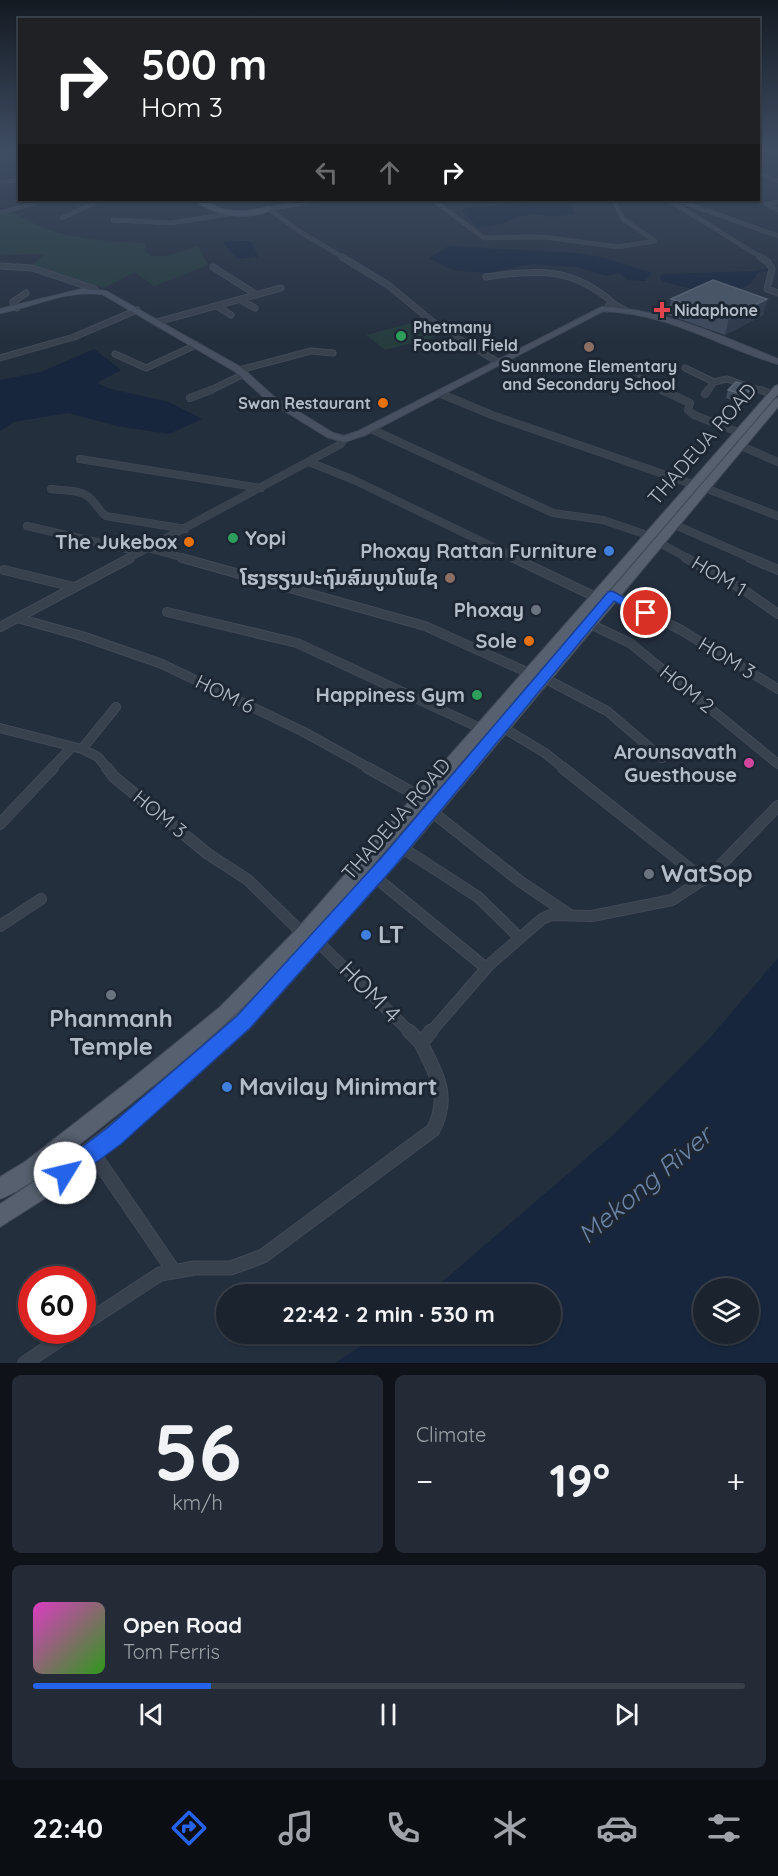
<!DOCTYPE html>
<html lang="en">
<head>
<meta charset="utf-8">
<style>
  :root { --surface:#1b232e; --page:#242b36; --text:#f1f3f6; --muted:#a0a4aa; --line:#39404a; --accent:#2563eb }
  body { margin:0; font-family:Quicksand,"Noto Sans Lao",sans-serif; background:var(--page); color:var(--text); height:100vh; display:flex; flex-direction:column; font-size:22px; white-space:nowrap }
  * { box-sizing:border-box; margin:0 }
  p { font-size:20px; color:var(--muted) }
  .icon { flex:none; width:33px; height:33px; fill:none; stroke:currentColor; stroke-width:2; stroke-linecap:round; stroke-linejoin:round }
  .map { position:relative; height:1363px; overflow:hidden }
  .panel { display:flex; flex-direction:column; gap:12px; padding:12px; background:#0f1319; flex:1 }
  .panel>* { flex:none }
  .banner { position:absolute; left:18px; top:18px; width:742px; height:183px; border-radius:0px; box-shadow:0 2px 4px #0004,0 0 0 2px var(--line); background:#202124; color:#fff; overflow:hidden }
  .buttons { position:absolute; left:693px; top:1278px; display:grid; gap:12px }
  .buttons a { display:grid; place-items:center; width:66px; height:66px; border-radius:50%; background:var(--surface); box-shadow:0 2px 4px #0004,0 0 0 2px var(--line); font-size:30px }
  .speed { position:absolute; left:18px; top:1266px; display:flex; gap:12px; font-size:30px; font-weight:700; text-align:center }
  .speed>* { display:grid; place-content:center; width:78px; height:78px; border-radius:50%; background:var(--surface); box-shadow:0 2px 4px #0004,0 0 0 2px var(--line); line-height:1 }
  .speed .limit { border:9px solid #d22; background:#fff; color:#111 }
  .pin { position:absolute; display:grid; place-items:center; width:51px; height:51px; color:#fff; margin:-26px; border:3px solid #fff; border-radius:50%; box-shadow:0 2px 6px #0007 }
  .me { position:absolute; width:66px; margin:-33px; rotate:54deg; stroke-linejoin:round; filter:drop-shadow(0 0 4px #0008) }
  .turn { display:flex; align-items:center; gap:21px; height:126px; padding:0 24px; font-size:27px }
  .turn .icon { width:78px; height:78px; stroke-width:2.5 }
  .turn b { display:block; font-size:42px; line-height:51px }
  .lanes { display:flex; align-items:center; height:57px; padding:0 24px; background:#0003; justify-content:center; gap:30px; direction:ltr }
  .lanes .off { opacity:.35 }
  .big { font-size:45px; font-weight:800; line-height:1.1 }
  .panel .card { flex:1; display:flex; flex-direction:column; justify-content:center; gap:9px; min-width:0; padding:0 21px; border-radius:9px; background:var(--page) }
  .panel .dial { align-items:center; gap:0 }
  .dial b { font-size:78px; line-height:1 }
  .song { display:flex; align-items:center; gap:18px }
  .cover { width:72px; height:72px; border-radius:9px; background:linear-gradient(135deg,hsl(310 70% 55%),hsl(110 70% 35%)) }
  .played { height:6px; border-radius:3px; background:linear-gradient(90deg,var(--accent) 25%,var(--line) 25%) }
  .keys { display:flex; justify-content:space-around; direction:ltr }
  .heat { display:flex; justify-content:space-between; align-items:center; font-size:33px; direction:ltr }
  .panel .tiles { flex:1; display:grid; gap:12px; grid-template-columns:1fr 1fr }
  .card:last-child { grid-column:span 2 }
  .trip { position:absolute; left:216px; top:1284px; width:345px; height:60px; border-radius:30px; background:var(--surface); box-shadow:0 2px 4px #0004,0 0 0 2px var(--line); font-weight:800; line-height:60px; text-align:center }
  .menu { display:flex; height:96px; justify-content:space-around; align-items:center; background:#0b0e12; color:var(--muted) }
  .menu .icon { width:42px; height:42px }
  .menu .on { color:var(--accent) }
  .menu b { font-size:27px; color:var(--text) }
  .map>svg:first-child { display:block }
  .green { fill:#263c3f }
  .water { fill:#17263c; fill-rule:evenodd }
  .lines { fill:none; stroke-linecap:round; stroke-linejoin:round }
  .canal { fill:#17263c; fill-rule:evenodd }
  .street-far5-casing { stroke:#414a57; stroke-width:4.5 }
  .street-far4-casing { stroke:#414a57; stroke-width:7 }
  .street-far3-casing { stroke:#414a57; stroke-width:8 }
  .street-far2-casing { stroke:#414a57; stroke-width:10 }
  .street-far1-casing { stroke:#414a57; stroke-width:12 }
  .street-casing { stroke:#414a57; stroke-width:15 }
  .secondary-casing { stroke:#414a57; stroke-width:2 }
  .primary-casing { stroke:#414a57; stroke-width:2 }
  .street-far5 { stroke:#38414e; stroke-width:4 }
  .street-far4 { stroke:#38414e; stroke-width:5 }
  .street-far3 { stroke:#38414e; stroke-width:7 }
  .street-far2 { stroke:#38414e; stroke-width:8 }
  .street-far1 { stroke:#38414e; stroke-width:10 }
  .street { stroke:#38414e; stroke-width:13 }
  .secondary { fill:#465061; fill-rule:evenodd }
  .primary { fill:#56606e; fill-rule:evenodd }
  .wall { fill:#3f4b5c }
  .shaded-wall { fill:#2f3b4b }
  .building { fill:#4b5868; stroke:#5c6777; stroke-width:1.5 }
  .route { fill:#2563eb; stroke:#184099; stroke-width:1.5 }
  .health-dot { fill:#e0444e; stroke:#1d2633; stroke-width:2 }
  .leisure-dot { fill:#2e9e5b; stroke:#1d2633; stroke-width:2 }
  .education-dot { fill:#8d6e63; stroke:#1d2633; stroke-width:2 }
  .food-dot { fill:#e8710a; stroke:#1d2633; stroke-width:2 }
  .shop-dot { fill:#3f7fe0; stroke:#1d2633; stroke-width:2 }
  .worship-dot { fill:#6b7280; stroke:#1d2633; stroke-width:2 }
  .hotel-dot { fill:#d1479c; stroke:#1d2633; stroke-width:2 }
  .labels { text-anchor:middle; stroke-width:6; stroke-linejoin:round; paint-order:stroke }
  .far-poi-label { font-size:16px; font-weight:bold; fill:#b4bcc9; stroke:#1d2633; text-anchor:start }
  .street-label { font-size:20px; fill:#b4bcc9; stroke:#1d2633 }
  .poi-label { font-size:20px; font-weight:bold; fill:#b4bcc9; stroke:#1d2633; text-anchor:end }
  .near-poi-label { font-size:24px; font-weight:bold; fill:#b4bcc9; stroke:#1d2633; text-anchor:start }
  .near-street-label { font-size:24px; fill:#b4bcc9; stroke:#1d2633 }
  .near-water-label { font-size:26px; font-style:italic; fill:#6d86a8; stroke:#1d2633 }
</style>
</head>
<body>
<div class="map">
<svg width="778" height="1363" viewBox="0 0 778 1363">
  <rect width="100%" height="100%" fill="#242f3e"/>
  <path class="green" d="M12 211C54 239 96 241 145 243L146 251 151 256H167L198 246 208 265 154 286 135 272 104 288 31 266 45 254 0 255V214Z
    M416 322 435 337 385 350 366 335Z"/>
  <path class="water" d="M568 200H570L575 214 552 217 533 214 516 217 505 223 478 228 462 211 463 208Z
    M244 241 252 242 258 257 237 259 223 242Z
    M449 246 575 253 601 257 652 273 645 281 628 280 619 273 606 276 577 267 532 264 487 273 452 270 429 258Z
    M758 271C746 306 689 289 662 281L660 278 662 274Z
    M94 349 121 370 97 383 111 389 169 402 202 419 169 434 117 426 68 413 14 422 0 431V380L41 372Z
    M778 958V1363H335L379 1334H550V1294H428L612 1136 708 1040ZM704 1288H748V1334H704Z"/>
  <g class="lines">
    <path class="canal" d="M768 268 771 270 770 271 758 273 755 271Z"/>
    <defs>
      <path id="street-far5" d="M759 152 762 151
        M0 158 20 156
        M759 174 778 181
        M0 182 20 180
        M433 200 484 238 544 237 618 247 655 241
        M614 200 623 219 655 241
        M669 200 762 258
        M677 200 778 236
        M778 202 766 204 778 210
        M269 209 299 231 344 258
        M269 209 319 200
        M0 213 43 200
        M62 218 100 200
        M113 220 171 223 229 214"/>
      <path id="street-far4" d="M342 257 388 285 439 327 498 362
        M760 257 768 262 772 269 767 289 778 293
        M0 266 32 268 95 289
        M213 267 257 295
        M486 277C536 269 574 267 614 304
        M240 300 255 308
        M217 306 231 315
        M17 308 13 302 26 293
        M607 309 609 305 614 304 626 311
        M157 322 281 288
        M115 354 146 368 196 345
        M0 358 74 337 137 310
        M624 366 639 373 646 383 665 392
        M685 368 714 382
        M239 370 311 351 333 353
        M207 392 244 374
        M707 392 714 382 727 379 765 392"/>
      <path id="street-far3" d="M662 390 690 403 688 410 694 415 738 432
        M761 390 772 394
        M439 393 492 415 695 485
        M705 394 708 390
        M190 398 211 390
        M371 429 553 513 603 520 650 536
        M739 445 778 462
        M80 459 261 488
        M309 462 354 480 518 559
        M705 488 778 516
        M51 489C63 491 80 489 90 498 97 504 98 510 106 516L185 529
        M673 524 753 559
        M27 526 140 552
        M658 542 689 559
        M148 548 188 559
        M127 559 341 444 344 439"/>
      <path id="street-far2" d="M182 558 425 626 531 674
        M514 558 606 602
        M686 558 747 592 778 614
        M750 558 778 570
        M4 570 74 587
        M612 595 681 630 778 689
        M167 612 297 643 482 729
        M17 618 82 636 162 664 302 731 371 769
        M590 624 630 643 778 764
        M0 627 130 558
        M544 678 607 711 662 758
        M502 727 545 753 565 769
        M0 728 82 749 98 757 108 769
        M82 749 116 707
        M51 769 72 747"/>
      <path id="street-far1" d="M107 768 114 777 208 854 248 880 303 934
        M368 768 422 798 431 811 521 882 570 915
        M563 768 704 880
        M0 824 53 768
        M401 847 478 897 519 937
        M375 877 486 968
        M0 926 41 899
        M318 942 411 1033
        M430 1033 490 964 542 919 551 915 592 916 672 900 713 873 778 806"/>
      <path id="street" d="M409 1031 421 1043
        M93 1153 173 1270
        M82 1325 160 1274 195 1268H231L263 1256 433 1130C451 1096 436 1074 421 1043L431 1031
        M25 1363 74 1330"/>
      <path id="secondary" d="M194 200C205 199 215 208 226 210 240 213 255 210 269 207L272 209C248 221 215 216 194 200Z
        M82 289 106 291 242 368 273 396 333 433 344 436 359 431 602 307C664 309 721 336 778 359V364C717 346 670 313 603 311L365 435 344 442 327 437 267 400 236 372 102 294C68 289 33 307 0 313V309Z"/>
      <path id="primary" d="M778 385V394L343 900 395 842 775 399 778 398V407L407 852 250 1028 120 1144 58 1190 0 1227V1204C63 1164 115 1122 171 1074 206 1043 239 1014 270 980 215 1037 153 1087 90 1136 62 1158 33 1186 0 1199V1177L26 1161 134 1077 220 1007 297 929 775 386Z"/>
    </defs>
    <use href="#street-far5" class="street-far5-casing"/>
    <use href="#street-far4" class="street-far4-casing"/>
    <use href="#street-far3" class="street-far3-casing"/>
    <use href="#street-far2" class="street-far2-casing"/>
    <use href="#street-far1" class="street-far1-casing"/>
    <use href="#street" class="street-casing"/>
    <use href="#secondary" class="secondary-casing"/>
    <use href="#primary" class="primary-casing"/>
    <use href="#street-far5" class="street-far5"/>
    <use href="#street-far4" class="street-far4"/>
    <use href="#street-far3" class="street-far3"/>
    <use href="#street-far2" class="street-far2"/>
    <use href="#street-far1" class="street-far1"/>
    <use href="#street" class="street"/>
    <use href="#secondary" class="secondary"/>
    <use href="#primary" class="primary"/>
  </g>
  <path class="wall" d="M671 299H767L763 315 725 335 668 315Z
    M728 390 750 396 743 404 726 398Z"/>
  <path class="shaded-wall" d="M767 299 763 315 725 335 729 318Z
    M753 387 750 396 743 404 745 395Z"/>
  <path class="building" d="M713 280 767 299 729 318 671 299Z
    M736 382 753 387 745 395 728 390Z"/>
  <linearGradient id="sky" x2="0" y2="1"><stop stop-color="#141a22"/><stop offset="0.44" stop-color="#3f4d63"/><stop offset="1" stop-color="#3f4d63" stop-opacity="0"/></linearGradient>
  <rect width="778" height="342" fill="url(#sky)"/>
  <path class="route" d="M612 591 653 613 651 616H642L614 601 394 867 250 1028 121 1144 72 1180 65 1184 57 1180 54 1173 57 1166 106 1129 237 1016 382 857 608 592Z"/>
  <path class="health-dot" d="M659 301h6v6h6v6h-6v6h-6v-6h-6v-6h6z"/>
  <g class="leisure-dot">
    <circle cx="401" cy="336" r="6"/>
    <circle cx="233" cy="538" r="6"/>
    <circle cx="477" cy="695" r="6"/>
  </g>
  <g class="education-dot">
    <circle cx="589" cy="347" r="6"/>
    <circle cx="450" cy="578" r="6"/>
  </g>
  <g class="food-dot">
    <circle cx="383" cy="403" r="6"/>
    <circle cx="189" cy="542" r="6"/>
    <circle cx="529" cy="641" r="6"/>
  </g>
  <g class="shop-dot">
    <circle cx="609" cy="551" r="6"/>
    <circle cx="366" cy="935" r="6"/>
    <circle cx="227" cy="1087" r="6"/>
  </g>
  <g class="worship-dot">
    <circle cx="536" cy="610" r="6"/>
    <circle cx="649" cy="874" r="6"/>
    <circle cx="111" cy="995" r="6"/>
  </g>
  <circle class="hotel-dot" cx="749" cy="763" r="6"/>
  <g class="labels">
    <g class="far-poi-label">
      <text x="674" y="316">Nidaphone</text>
      <text x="413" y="333">Phetmany<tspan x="413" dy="18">Football Field</tspan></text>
      <text x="589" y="372" text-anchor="middle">Suanmone Elementary<tspan x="589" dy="18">and Secondary School</tspan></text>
      <text x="371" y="409" text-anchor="end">Swan Restaurant</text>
    </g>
    <g class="street-label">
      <text transform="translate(702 444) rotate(-49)" y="7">THADEUA ROAD</text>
      <text transform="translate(719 576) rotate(31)" y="7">HOM 1</text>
      <text transform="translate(727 658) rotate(31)" y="7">HOM 3</text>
      <text transform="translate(687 689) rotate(39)" y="7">HOM 2</text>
      <text transform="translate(225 694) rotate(26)" y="7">HOM 6</text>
      <text transform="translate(160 814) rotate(39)" y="7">HOM 3</text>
      <text transform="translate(396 819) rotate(-49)" y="7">THADEUA ROAD</text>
    </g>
    <g class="poi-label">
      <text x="245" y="545" text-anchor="start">Yopi</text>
      <text x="177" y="549">The Jukebox</text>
      <text x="597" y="558">Phoxay Rattan Furniture</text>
      <text x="438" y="585">ໂຮງຮຽນປະຖົມສົມບູນໂພໄຊ</text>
      <text x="524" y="617">Phoxay</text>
      <text x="517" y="648">Sole</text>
      <text x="465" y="702">Happiness Gym</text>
      <text x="737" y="759">Arounsavath<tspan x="737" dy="23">Guesthouse</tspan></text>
    </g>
    <g class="near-poi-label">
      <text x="661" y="882">WatSop</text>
      <text x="378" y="943">LT</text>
      <text x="111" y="1027" text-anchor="middle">Phanmanh<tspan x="111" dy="28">Temple</tspan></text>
      <text x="239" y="1095">Mavilay Minimart</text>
    </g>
    <g class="near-street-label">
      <text transform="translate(370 992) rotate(45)" y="8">HOM 4</text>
    </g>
    <g class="near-water-label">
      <text transform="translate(645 1185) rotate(-40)" y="9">Mekong River</text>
    </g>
  </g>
</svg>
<div class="buttons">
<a><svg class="icon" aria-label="layers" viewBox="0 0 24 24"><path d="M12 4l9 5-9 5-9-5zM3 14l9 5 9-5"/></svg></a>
</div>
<div class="speed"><div class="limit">60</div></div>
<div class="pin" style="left:646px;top:613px;background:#d93025"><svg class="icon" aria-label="arrive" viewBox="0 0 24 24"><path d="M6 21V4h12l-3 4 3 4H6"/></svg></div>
<svg class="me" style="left:65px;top:1173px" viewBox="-20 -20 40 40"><circle r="19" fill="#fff"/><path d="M0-13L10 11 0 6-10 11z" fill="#2563eb"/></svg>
<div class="trip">22:42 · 2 min · 530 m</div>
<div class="banner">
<div class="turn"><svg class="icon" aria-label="right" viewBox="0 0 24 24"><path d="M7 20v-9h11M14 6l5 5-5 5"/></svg><div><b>500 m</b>Hom 3</div></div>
<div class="lanes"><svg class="icon off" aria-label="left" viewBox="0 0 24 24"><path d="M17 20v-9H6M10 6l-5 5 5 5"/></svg><svg class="icon off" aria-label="ahead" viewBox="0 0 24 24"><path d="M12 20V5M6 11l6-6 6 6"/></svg><svg class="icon" aria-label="right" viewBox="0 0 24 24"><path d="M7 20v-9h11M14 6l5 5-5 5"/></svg></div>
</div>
</div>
<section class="panel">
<div class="tiles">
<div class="card dial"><b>56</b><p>km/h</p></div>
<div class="card"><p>Climate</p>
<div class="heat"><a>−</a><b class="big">19°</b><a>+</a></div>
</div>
<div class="card">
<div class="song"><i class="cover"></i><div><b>Open Road</b><p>Tom Ferris</p></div></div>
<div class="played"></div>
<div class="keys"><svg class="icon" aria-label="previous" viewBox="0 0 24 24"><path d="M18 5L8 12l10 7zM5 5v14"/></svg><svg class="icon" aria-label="pause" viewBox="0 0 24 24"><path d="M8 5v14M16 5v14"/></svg><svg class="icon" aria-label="next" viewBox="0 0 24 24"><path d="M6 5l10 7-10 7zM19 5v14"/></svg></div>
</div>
</div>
</section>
<nav class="menu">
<b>22:40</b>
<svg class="icon on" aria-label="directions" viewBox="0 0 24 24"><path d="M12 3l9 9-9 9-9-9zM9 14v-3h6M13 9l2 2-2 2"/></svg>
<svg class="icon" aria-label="music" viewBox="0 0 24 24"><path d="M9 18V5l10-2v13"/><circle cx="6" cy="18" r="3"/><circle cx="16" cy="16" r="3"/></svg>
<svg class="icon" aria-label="phone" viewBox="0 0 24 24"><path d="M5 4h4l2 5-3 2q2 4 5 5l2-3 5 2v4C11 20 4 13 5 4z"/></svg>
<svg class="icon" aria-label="climate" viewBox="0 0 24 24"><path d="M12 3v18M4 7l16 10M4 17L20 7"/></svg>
<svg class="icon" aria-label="car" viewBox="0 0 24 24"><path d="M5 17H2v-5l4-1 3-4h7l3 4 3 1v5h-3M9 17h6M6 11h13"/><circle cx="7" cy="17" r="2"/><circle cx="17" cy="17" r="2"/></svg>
<svg class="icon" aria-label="filters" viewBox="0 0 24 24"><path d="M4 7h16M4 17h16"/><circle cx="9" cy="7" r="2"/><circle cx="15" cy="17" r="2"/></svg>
</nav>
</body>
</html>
